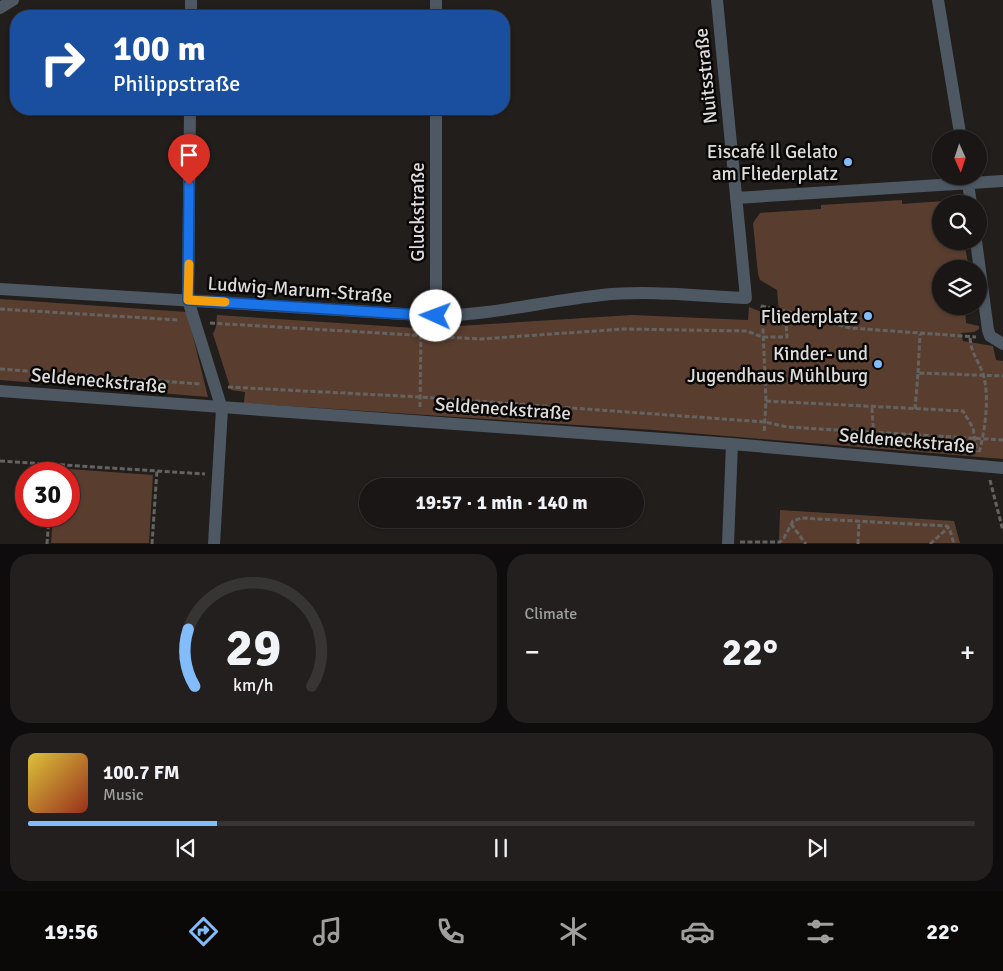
<!DOCTYPE html>
<html lang="en">
<head>
<meta charset="utf-8">
<style>
  :root { --surface:#191615; --page:#221f1e; --text:#f1f3f6; --muted:#9f9fa0; --line:#373534; --accent:#83bcfb }
  body { margin:0; font-family:Signika,sans-serif; background:var(--page); color:var(--text); height:100vh; display:flex; flex-direction:column; font-size:19px; white-space:nowrap }
  * { box-sizing:border-box; margin:0 }
  p { font-size:16px; color:var(--muted) }
  .icon { flex:none; width:28px; height:28px; fill:none; stroke:currentColor; stroke-width:2; stroke-linecap:round; stroke-linejoin:round }
  .map { position:relative; height:544px; overflow:hidden }
  .panel { display:flex; flex-direction:column; gap:10px; padding:10px; background:#0e0c0c; flex:1 }
  .panel>* { flex:none }
  .guide { position:absolute; left:10px; top:10px; width:500px; height:105px; border-radius:20px; box-shadow:0 1px 4px #0004,0 0 0 1px var(--line); background:#1a4fa0; color:#fff; overflow:hidden }
  .needle { width:32px; rotate:177deg }
  .buttons { position:absolute; left:932px; top:130px; display:grid; gap:10px }
  .buttons a { display:grid; place-items:center; width:55px; height:55px; border-radius:50%; background:var(--surface); box-shadow:0 1px 4px #0004,0 0 0 1px var(--line); font-size:25px }
  .speed { position:absolute; left:15px; top:462px; display:flex; gap:10px; font-size:25px; font-weight:700; text-align:center }
  .speed>* { display:grid; place-content:center; width:65px; height:65px; border-radius:50%; background:var(--surface); box-shadow:0 1px 4px #0004,0 0 0 1px var(--line); line-height:1 }
  .speed .limit { border:8px solid #d22; background:#fff; color:#111 }
  .pin { position:absolute; display:grid; place-items:center; width:42px; height:42px; color:#fff; margin:-51px -21px; border-radius:50% 50% 50% 0; rotate:-45deg; box-shadow:0 0 5px #0007 }
  .pin .icon { rotate:45deg }
  .me { position:absolute; width:55px; margin:-28px; rotate:272deg; stroke-linejoin:round; filter:drop-shadow(0 0 4px #0008) }
  .turn { display:flex; align-items:center; gap:18px; height:105px; padding:0 20px; font-size:22px }
  .turn .icon { width:65px; height:65px; stroke-width:2.5 }
  .turn b { display:block; font-size:35px; line-height:42px }
  .big { font-size:38px; font-weight:700; line-height:1.1 }
  .panel .widget { flex:1; display:flex; flex-direction:column; justify-content:center; gap:8px; min-width:0; padding:0 18px; border-radius:20px; background:var(--page) }
  .panel .dial { align-items:center; gap:0 }
  .dial svg { height:130px; overflow:visible; fill:none; stroke:var(--line); stroke-width:7; stroke-linecap:round; text-anchor:middle }
  .dial text { fill:var(--text); stroke:none }
  .song { display:flex; align-items:center; gap:15px }
  .cover { width:60px; height:60px; border-radius:8px; background:linear-gradient(135deg,hsl(50 70% 55%),hsl(10 70% 35%)) }
  .played { height:5px; border-radius:2px; background:linear-gradient(90deg,var(--accent) 20%,var(--line) 20%) }
  .keys { display:flex; justify-content:space-around; direction:ltr }
  .heat { display:flex; justify-content:space-between; align-items:center; font-size:28px; direction:ltr }
  .panel .tiles { flex:1; display:grid; gap:10px; grid-template-columns:1fr 1fr }
  .widget:last-child { grid-column:span 2 }
  .trip { position:absolute; left:359px; top:478px; width:285px; height:50px; border-radius:25px; background:var(--surface); box-shadow:0 1px 4px #0004,0 0 0 1px var(--line); font-weight:700; line-height:50px; text-align:center }
  .tab-bar { display:flex; height:80px; justify-content:space-around; align-items:center; background:#0a0908; color:var(--muted) }
  .tab-bar .icon { width:35px; height:35px }
  .tab-bar .on { color:var(--accent) }
  .tab-bar b { font-size:22px; color:var(--text) }
  .map>svg:first-child { display:block }
  .green { fill:#593e2f }
  .lines { fill:none; stroke-linecap:round; stroke-linejoin:round }
  .path { stroke:#656361; stroke-width:3; stroke-dasharray:5 2.5; stroke-linecap:butt }
  .minor { stroke:#4d5863; stroke-width:12 }
  .route-casing { stroke:#114b97; stroke-width:12 }
  .route { stroke:#1a73e8; stroke-width:9 }
  .slow { stroke:#f59e0b; stroke-width:9 }
  .poi-dot { fill:#83bcfb; stroke:#090807; stroke-width:2 }
  .labels { text-anchor:middle; stroke-width:5; stroke-linejoin:round; paint-order:stroke }
  .street-label { font-size:19px; fill:#dedcdb; stroke:#090807 }
  .poi-label { font-size:19px; fill:#dedcdb; stroke:#090807; text-anchor:end }
</style>
</head>
<body>
<div class="map">
<svg width="1003" height="544" viewBox="0 0 1003 544">
  <rect width="100%" height="100%" fill="#211e1c"/>
  <path class="green" d="M902 200V204L944 201 952 204H941V241H964L969 269H941V306H965L966 323 979 326V329L974 332 961 333 963 341 993 346 996 360 1003 361V459L654 430 244 403 245 392 231 390 213 334 216 327 217 315 415 328 416 323 425 324 426 328 632 315 748 320 749 307 759 311 779 313 777 290 760 280 758 274 753 223 760 213 821 209V205Z
    M0 299 187 312 208 397 0 380Z
    M55 468 153 475 149 543H51L53 516H69V474H55Z
    M780 510 954 521 960 543H779Z"/>
  <g class="lines">
    <path class="path" d="M761 306 785 311
      M762 306 766 401 764 433
      M0 309 179 320
      M210 323 480 339 624 329 747 331 762 337H787L785 311 850 328 976 337
      M970 338C972 356 978 359 983 374 990 397 985 431 979 453
      M0 369 200 384
      M918 373 920 334
      M228 387 420 397 765 422 787 427 1003 440
      M766 401 963 411 973 428 977 452
      M420 407 421 329
      M872 408 874 442
      M915 409 918 373 1003 376
      M0 461 205 474
      M52 474V464
      M990 480 1003 531
      M791 524 806 544
      M740 542H780L784 538 793 521 801 518 947 526 950 530 954 544
      M47 544 49 516
      M152 544 157 470
      M858 544 859 521
      M930 544 949 527"/>
    <path class="minor" d="M938 0 961 139
      M0 8 13 0
      M191 16V0
      M436 16V0
      M190 109 188 300 222 409 214 544
      M967 176 971 204
      M736 198 1003 181
      M976 241 988 330 990 336 1003 344
      M0 289 436 316C492 315 546 301 602 295 649 290 699 296 746 298L717 0
      M436 316V109
      M0 391 732 444 1003 468
      M728 544 732 444"/>
  </g>
  <g class="lines">
    <defs>
      <path id="route" d="M189 185 188 300 436 316"/>
    </defs>
    <use href="#route" class="route-casing"/>
    <use href="#route" class="route"/>
    <path class="slow" d="M189 264 188 300 225 302"/>
  </g>
  <g class="poi-dot">
    <circle cx="848" cy="162" r="5"/>
    <circle cx="868" cy="316" r="5"/>
    <circle cx="878" cy="364" r="5"/>
  </g>
  <g class="labels">
    <g class="street-label">
      <text transform="translate(705 76) rotate(-96)" y="7">Nuitsstraße</text>
      <text transform="translate(417 212) rotate(-90)" y="7">Gluckstraße</text>
      <text transform="translate(300 289) rotate(4)" y="7">Ludwig-Marum-Straße</text>
      <text transform="translate(99 380) rotate(5)" y="7">Seldeneckstraße</text>
      <text transform="translate(503 408) rotate(4)" y="7">Seldeneckstraße</text>
      <text transform="translate(907 440) rotate(5)" y="7">Seldeneckstraße</text>
    </g>
    <g class="poi-label">
      <text x="838" y="158">Eiscafé Il Gelato<tspan x="838" dy="22">am Fliederplatz</tspan></text>
      <text x="858" y="323">Fliederplatz</text>
      <text x="868" y="360">Kinder- und<tspan x="868" dy="22">Jugendhaus Mühlburg</tspan></text>
    </g>
  </g>
</svg>
<div class="buttons">
<a><svg class="needle" viewBox="-14 -14 28 28"><path d="M0-13l5 13h-10z" fill="#e53935"/><path d="M0 13l5-13h-10z" fill="#9f9fa0"/></svg></a>
<a><svg class="icon" aria-label="search" viewBox="0 0 24 24"><circle cx="10" cy="10" r="6"/><path d="M15 15l6 6"/></svg></a>
<a><svg class="icon" aria-label="layers" viewBox="0 0 24 24"><path d="M12 4l9 5-9 5-9-5zM3 14l9 5 9-5"/></svg></a>
</div>
<div class="speed"><div class="limit">30</div></div>
<div class="pin" style="left:189px;top:185px;background:#d93025"><svg class="icon" aria-label="arrive" viewBox="0 0 24 24"><path d="M6 21V4h12l-3 4 3 4H6"/></svg></div>
<svg class="me" style="left:436px;top:316px" viewBox="-20 -20 40 40"><circle r="19" fill="#fff"/><path d="M0-13L10 11 0 6-10 11z" fill="#1a73e8"/></svg>
<div class="trip">19:57 · 1 min · 140 m</div>
<div class="guide">
<div class="turn"><svg class="icon" aria-label="right" viewBox="0 0 24 24"><path d="M7 20v-9h11M14 6l5 5-5 5"/></svg><div><b>100 m</b>Philippstraße</div></div>
</div>
</div>
<section class="panel">
<div class="tiles">
<div class="widget dial"><svg viewBox="0 0 100 80">
<path d="M14 69A42 42 0 1 1 86 69"/>
<path d="M14 69A42 42 0 0 1 10 34" stroke="#83bcfb"/>
<text x="50" y="56" font-size="32" font-weight="700">29</text>
<text x="50" y="72" font-size="11">km/h</text>
</svg></div>
<div class="widget"><p>Climate</p>
<div class="heat"><a>−</a><b class="big">22°</b><a>+</a></div>
</div>
<div class="widget">
<div class="song"><i class="cover"></i><div><b>100.7 FM</b><p>Music</p></div></div>
<div class="played"></div>
<div class="keys"><svg class="icon" aria-label="previous" viewBox="0 0 24 24"><path d="M18 5L8 12l10 7zM5 5v14"/></svg><svg class="icon" aria-label="pause" viewBox="0 0 24 24"><path d="M8 5v14M16 5v14"/></svg><svg class="icon" aria-label="next" viewBox="0 0 24 24"><path d="M6 5l10 7-10 7zM19 5v14"/></svg></div>
</div>
</div>
</section>
<nav class="tab-bar">
<b>19:56</b>
<svg class="icon on" aria-label="directions" viewBox="0 0 24 24"><path d="M12 3l9 9-9 9-9-9zM9 14v-3h6M13 9l2 2-2 2"/></svg>
<svg class="icon" aria-label="music" viewBox="0 0 24 24"><path d="M9 18V5l10-2v13"/><circle cx="6" cy="18" r="3"/><circle cx="16" cy="16" r="3"/></svg>
<svg class="icon" aria-label="phone" viewBox="0 0 24 24"><path d="M5 4h4l2 5-3 2q2 4 5 5l2-3 5 2v4C11 20 4 13 5 4z"/></svg>
<svg class="icon" aria-label="climate" viewBox="0 0 24 24"><path d="M12 3v18M4 7l16 10M4 17L20 7"/></svg>
<svg class="icon" aria-label="car" viewBox="0 0 24 24"><path d="M5 17H2v-5l4-1 3-4h7l3 4 3 1v5h-3M9 17h6M6 11h13"/><circle cx="7" cy="17" r="2"/><circle cx="17" cy="17" r="2"/></svg>
<svg class="icon" aria-label="filters" viewBox="0 0 24 24"><path d="M4 7h16M4 17h16"/><circle cx="9" cy="7" r="2"/><circle cx="15" cy="17" r="2"/></svg>
<b>22°</b>
</nav>
</body>
</html>
